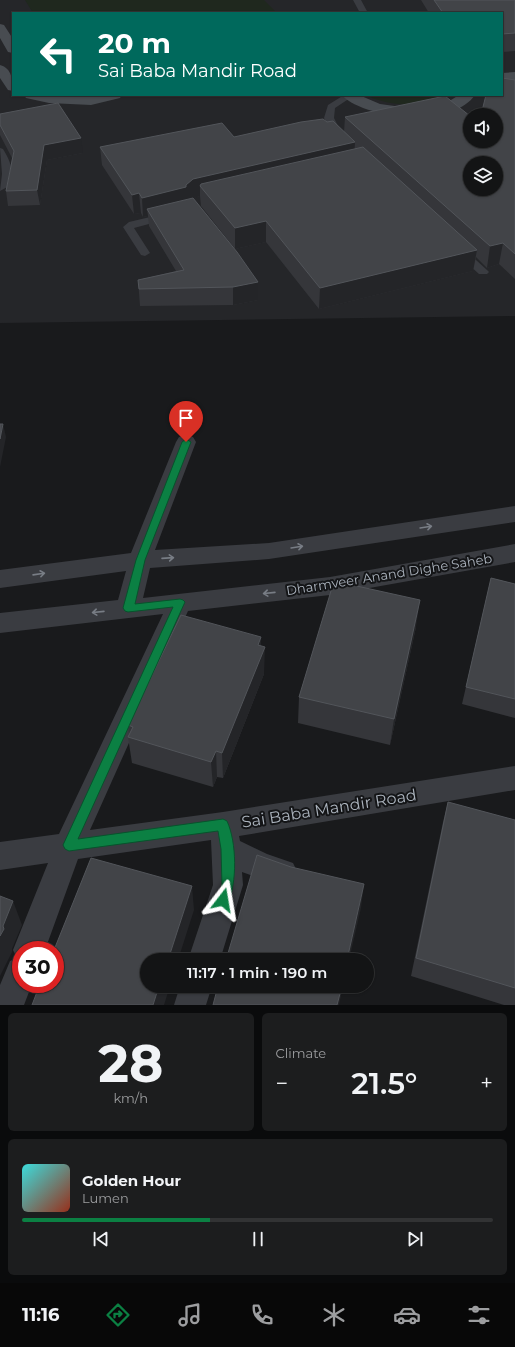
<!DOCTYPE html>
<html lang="en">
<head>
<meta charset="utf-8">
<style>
  :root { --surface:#131415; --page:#1c1d1e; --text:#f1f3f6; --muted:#9d9ea0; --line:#323334; --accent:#0b8043 }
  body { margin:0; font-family:Montserrat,sans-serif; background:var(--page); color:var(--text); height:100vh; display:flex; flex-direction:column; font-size:15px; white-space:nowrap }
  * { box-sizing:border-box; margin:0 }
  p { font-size:13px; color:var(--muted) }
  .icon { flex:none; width:22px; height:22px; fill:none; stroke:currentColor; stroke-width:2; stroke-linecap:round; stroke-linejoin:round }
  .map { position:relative; height:1005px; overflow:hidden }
  .drawer { display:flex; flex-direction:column; gap:8px; padding:8px; background:#0a0b0c; flex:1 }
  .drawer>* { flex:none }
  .top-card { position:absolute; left:12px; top:12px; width:491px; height:84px; border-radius:0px; box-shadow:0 1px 3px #0004,0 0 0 1px var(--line); background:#00695c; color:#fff; overflow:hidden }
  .fabs { position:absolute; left:463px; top:108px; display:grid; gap:8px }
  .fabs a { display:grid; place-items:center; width:40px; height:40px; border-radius:50%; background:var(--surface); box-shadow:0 1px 3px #0004,0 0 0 1px var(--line); font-size:20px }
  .speed { position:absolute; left:12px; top:941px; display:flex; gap:8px; font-size:20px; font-weight:700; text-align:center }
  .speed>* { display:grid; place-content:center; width:52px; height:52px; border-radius:50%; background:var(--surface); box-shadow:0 1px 3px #0004,0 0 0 1px var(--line); line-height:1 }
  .speed .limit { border:6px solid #d22; background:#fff; color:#111 }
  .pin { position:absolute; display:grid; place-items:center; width:34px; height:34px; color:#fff; margin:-41px -17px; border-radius:50% 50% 50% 0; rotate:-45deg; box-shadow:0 0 4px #0007 }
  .pin .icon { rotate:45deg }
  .me { position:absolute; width:44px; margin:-22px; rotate:14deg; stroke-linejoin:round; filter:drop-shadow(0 0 3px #0008) }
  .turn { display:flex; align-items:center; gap:14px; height:84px; padding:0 20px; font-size:18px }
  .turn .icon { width:52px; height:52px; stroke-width:2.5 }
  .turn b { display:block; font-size:28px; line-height:34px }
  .big { font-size:30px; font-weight:600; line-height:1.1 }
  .drawer .tile { flex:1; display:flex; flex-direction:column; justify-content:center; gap:6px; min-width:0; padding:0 14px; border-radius:6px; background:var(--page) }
  .drawer .dial { align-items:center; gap:0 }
  .dial b { font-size:52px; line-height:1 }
  .song { display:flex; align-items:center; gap:12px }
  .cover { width:48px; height:48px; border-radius:6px; background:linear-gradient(135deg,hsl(180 70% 55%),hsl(10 70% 35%)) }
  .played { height:4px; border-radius:2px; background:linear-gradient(90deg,var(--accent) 40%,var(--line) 40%) }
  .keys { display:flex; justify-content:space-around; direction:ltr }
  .heat { display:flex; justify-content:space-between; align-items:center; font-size:22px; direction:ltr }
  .drawer .tiles { flex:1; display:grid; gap:8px; grid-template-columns:1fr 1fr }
  .tile:last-child { grid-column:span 2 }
  .trip { position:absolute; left:140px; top:953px; width:234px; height:40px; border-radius:20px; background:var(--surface); box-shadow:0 1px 3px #0004,0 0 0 1px var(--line); font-weight:600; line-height:40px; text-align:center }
  .tabs { display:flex; height:64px; justify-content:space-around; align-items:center; background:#080808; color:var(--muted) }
  .tabs .icon { width:28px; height:28px }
  .tabs .active { color:var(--accent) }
  .tabs b { font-size:18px; color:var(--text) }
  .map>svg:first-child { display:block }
  .built { fill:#252629; fill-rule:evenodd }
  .green { fill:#1f281e }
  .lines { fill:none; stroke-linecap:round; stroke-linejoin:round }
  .lane { fill:#3a3c41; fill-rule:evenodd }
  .street { fill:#3a3c41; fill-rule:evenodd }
  .secondary { fill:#484c51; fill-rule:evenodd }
  .wall { fill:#35363a }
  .shaded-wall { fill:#242528 }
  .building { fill:#424448; stroke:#52555a; fill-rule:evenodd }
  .oneway { stroke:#787d85 }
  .route { fill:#0b8043; stroke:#07532c }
  .labels { text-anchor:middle; stroke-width:4; stroke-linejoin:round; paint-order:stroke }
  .street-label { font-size:13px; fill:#abb3bd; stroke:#141517 }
  .near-street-label { font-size:16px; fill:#abb3bd; stroke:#141517 }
</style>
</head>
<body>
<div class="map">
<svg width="515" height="1005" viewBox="0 0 515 1005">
  <rect width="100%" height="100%" fill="#191a1c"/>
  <path class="built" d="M0 0H515V316L0 323ZM13 13H502V95H13ZM470 115H496V141H470ZM470 163H496V189H470Z"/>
  <path class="green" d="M25 0H264L277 13H33Z
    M365 95H444C420 109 390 106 365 95Z"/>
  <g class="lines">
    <path class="lane" d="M353 0H361L368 13H360Z
      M344 95 353 96 335 108 334 118 344 138 339 141 334 138 324 118 328 105Z
      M0 148 3 149C10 160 16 174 9 186L0 191 2 174Z
      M167 213 172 216 171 218 134 228 150 253 145 256 141 255 123 227 129 222Z
      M461 249 465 250 487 270 489 272 487 274H479L457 254 456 252Z"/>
    <path class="street" d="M186 435 193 437 196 442 155 550 269 543 515 506V522L269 559 150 568 143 598 330 577 515 544V562L330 595 188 611 90 830 223 812 515 766V790L239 836 240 841 267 854 293 863 298 873 293 883 283 887 242 872 243 885 220 960H188L213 885 211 840 78 859 45 950H21V984H32L24 1005H0V985L10 961 17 958 13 950 48 863 0 870V842L59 834 163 614 0 633V613L118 600 126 571 0 588V570L131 553 176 442 179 437Z
      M180 986H212L206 1005H174Z"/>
    <path class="secondary" d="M0 24 4 25 13 39V53L8 52 0 38Z
      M0 65C12 68 13 81 13 91L8 90 0 78Z
      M515 72V80L502 81V73Z
      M24 95 91 97 98 95H122L120 98 91 105 49 103 26 98Z
      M342 95H359L380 104 409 108 439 105 451 100 459 95H475C455 124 391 118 363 108 356 105 347 101 342 95Z"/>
  </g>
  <path class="wall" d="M421 0H515V51L502 52V13H429Z
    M515 80V279L499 264 487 268 476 257 473 271 319 309 266 242 235 249 201 206 200 196 193 198 258 282V300L233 305 140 306 138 280 176 271 149 226 148 216 143 217 141 213 134 214 102 165 100 147 234 137 327 122 344 132 345 117 470 141Z
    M0 114 83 153 47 160 40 205 8 206 6 191 12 158 0 135Z
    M491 578 515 584V718L462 704Z
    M416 627 390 745 298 723 299 697Z
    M261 646 264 674 223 778 217 777 213 787 132 763 128 737 129 734 128 725Z
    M448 802 515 820V1005H504L411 976 443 822Z"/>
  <path class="shaded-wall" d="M81 138 83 153 47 160 40 205 37 190 44 145Z
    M355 142 354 160 200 186V196L194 198 187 204 147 209 148 216 143 217 142 198 186 185 193 179Z
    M139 193 141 213 134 214 132 195Z
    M266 221V242L235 249V228Z
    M503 243 499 264 487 268 490 246Z
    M477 250 473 271 319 309 320 288Z
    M258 282V300L233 305V287Z
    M3 424 6 437 0 467V439Z
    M420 600 416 627 390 745 394 719Z
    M261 637V656L265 647 264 674 223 778 222 753Z
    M216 751 217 777 213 787 211 762Z
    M364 884 361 908 349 960H347Z
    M192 886 194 910 178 960H168Z
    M13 901 22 925 12 949V952L0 976V936L3 926Z
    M159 986H170L164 1005H153Z
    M342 986H343L339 1005H337Z"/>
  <path class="building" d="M434 0H515V33L502 34V13H443Z
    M502 78 515 80V254L503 243 490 246 345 117 445 96 470 116V141H496V115H481L486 95H502ZM470 163H496V189H470Z
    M58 103 81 138 44 145 37 190 6 191 14 151 0 125V114Z
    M323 119 327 122 333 121 355 142 193 179 186 185V187L142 198 139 193 132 195 100 147 222 123 234 137 301 122Z
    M363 147 477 250 320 288 266 221 235 228 200 186 201 184Z
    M193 198 237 252 258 282 233 287 139 289 138 280 184 270 147 209Z
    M0 424H3L0 439Z
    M491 578 515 584V699L466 687Z
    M334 581 420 600 394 719 299 697Z
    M181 615 261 637 258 645 265 647 222 753 216 751 211 762 128 737 133 727 128 725Z
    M448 802 515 820V988L416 958Z
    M257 855 291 867 364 884 347 960H226Z
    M91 858 192 886 168 960H147V986H159L153 1005H32L40 984H55V950H54Z
    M0 896 13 901 3 926 4 929 0 936Z
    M218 986H342L337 1005H213Z"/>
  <defs><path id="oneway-shaft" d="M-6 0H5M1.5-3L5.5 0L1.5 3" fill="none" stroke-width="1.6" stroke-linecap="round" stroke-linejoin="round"/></defs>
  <g class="oneway">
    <use href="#oneway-shaft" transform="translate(426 527) rotate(-9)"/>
    <use href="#oneway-shaft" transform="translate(297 547) rotate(-9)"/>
    <use href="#oneway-shaft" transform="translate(168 558) rotate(-4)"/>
    <use href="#oneway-shaft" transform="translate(39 574) rotate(-8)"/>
    <use href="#oneway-shaft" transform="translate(269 593) rotate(174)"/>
    <use href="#oneway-shaft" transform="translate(98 612) rotate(174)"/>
  </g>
  <path class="route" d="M186 439 191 442 145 560 135 604 180 599 183 600 185 602 78 839 223 819 227 821C237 843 237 882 228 904L223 906 219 904 217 900 222 885 221 849 218 831 69 851 65 849 63 845 173 607 128 612 125 611 123 608 136 560 182 442Z"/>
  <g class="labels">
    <g class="street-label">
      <text transform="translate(389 574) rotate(-9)" y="5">Dharmveer Anand Dighe Saheb</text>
    </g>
    <g class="near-street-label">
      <text transform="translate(329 808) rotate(-9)" y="6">Sai Baba Mandir Road</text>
    </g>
  </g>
</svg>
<div class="fabs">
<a><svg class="icon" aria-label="sound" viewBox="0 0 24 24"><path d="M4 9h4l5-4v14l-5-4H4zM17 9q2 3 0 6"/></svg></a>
<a><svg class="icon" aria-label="layers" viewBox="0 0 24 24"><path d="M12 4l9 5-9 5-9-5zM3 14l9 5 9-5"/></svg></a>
</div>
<div class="speed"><div class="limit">30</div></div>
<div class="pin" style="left:186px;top:442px;background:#d93025"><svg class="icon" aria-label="arrive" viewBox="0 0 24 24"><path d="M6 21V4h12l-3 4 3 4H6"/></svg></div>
<svg class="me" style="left:223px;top:900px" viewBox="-20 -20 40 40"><path d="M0-17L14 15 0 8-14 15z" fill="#0b8043" stroke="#fff" stroke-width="4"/></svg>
<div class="trip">11:17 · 1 min · 190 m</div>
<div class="top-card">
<div class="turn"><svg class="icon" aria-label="left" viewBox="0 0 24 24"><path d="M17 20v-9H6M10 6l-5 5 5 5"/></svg><div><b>20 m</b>Sai Baba Mandir Road</div></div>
</div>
</div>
<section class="drawer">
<div class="tiles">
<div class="tile dial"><b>28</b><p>km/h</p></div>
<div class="tile"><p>Climate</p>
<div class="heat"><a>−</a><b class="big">21.5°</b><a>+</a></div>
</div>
<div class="tile">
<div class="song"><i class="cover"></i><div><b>Golden Hour</b><p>Lumen</p></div></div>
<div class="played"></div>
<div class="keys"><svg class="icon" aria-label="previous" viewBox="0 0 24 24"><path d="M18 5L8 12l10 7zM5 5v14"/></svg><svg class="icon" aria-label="pause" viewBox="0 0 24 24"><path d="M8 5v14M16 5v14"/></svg><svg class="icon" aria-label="next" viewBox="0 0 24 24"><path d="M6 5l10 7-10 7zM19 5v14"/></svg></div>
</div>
</div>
</section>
<nav class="tabs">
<b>11:16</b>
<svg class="icon active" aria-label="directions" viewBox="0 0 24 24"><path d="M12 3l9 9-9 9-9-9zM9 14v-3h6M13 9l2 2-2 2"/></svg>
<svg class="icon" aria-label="music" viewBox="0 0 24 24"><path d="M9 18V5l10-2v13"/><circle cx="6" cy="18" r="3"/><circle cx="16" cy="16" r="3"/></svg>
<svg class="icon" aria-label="phone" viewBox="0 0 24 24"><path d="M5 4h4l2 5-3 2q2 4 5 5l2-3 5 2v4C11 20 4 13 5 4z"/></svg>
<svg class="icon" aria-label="climate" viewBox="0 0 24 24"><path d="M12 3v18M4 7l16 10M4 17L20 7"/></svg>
<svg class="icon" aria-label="car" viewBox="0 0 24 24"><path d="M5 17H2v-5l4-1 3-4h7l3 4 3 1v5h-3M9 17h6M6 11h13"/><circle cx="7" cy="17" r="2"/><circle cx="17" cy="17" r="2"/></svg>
<svg class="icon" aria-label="filters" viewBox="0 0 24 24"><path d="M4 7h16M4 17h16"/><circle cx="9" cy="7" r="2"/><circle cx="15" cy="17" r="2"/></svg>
</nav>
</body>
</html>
